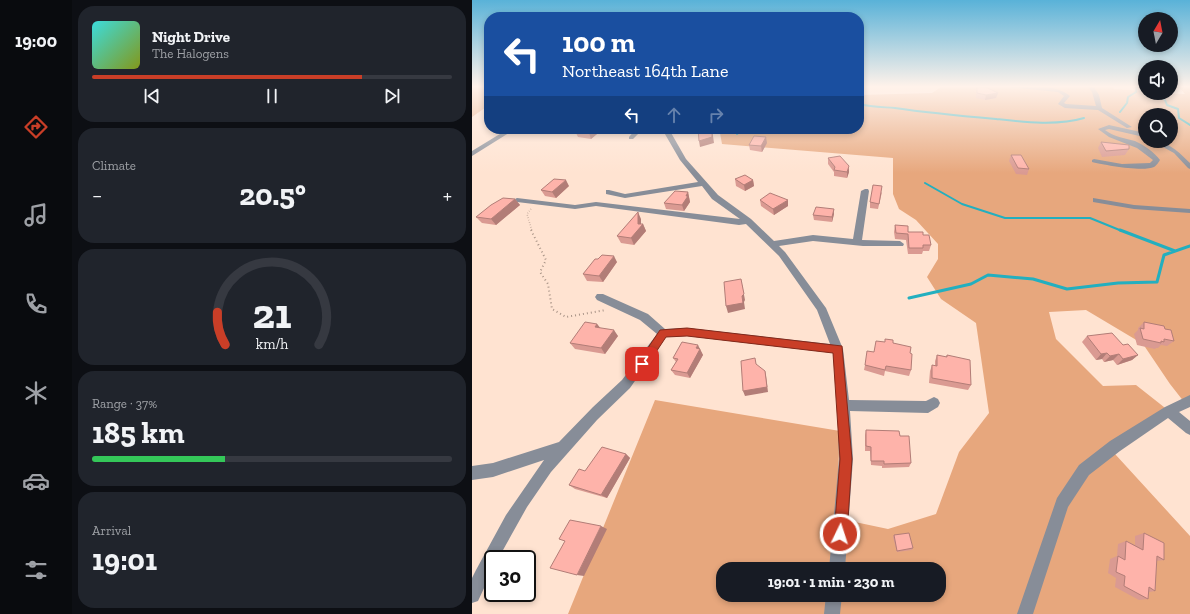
<!DOCTYPE html>
<html lang="en">
<head>
<meta charset="utf-8">
<style>
  :root { --surface:#171b24; --page:#20242c; --text:#f1f3f6; --muted:#9ea1a6; --line:#363941; --accent:#c93e27 }
  body { margin:0; font-family:"Zilla Slab",serif; background:var(--page); color:var(--text); height:100vh; display:flex; flex-direction:column; font-size:15px; white-space:nowrap }
  * { box-sizing:border-box; margin:0 }
  p { font-size:13px; color:var(--muted) }
  .icon { flex:none; width:22px; height:22px; fill:none; stroke:currentColor; stroke-width:2; stroke-linecap:round; stroke-linejoin:round }
  .map { position:relative; flex:1; overflow:hidden }
  .details { display:flex; flex-direction:column; gap:6px; padding:6px; background:#0d0f14; width:400px }
  .details>* { flex:none }
  .hud { position:absolute; left:12px; top:12px; width:380px; height:122px; border-radius:16px; box-shadow:0 2px 6px #0003; background:#1a4fa0; color:#fff; overflow:hidden }
  .needle { width:26px; rotate:10deg }
  .buttons { position:absolute; left:666px; top:12px; display:grid; gap:8px }
  .buttons a { display:grid; place-items:center; width:40px; height:40px; border-radius:50%; background:var(--surface); box-shadow:0 2px 6px #0003; font-size:20px }
  .speed { position:absolute; left:12px; top:550px; display:flex; gap:8px; font-size:20px; font-weight:700; text-align:center }
  .speed>* { display:grid; place-content:center; width:52px; height:52px; border-radius:50%; background:var(--surface); box-shadow:0 2px 6px #0003; line-height:1 }
  .speed .limit { border:2px solid #111; border-radius:6px; background:#fff; color:#111 }
  .pin { position:absolute; display:grid; place-items:center; width:34px; height:34px; color:#fff; margin:-17px; border-radius:8px; box-shadow:0 2px 6px #0006 }
  .me { position:absolute; width:44px; margin:-22px; rotate:4deg; stroke-linejoin:round; filter:drop-shadow(0 0 3px #0008) }
  .turn { display:flex; align-items:center; gap:14px; height:84px; padding:0 12px; font-size:18px }
  .turn .icon { width:52px; height:52px; stroke-width:2.5 }
  .turn b { display:block; font-size:28px; line-height:34px }
  .lanes { display:flex; align-items:center; height:38px; padding:0 12px; background:#0003; justify-content:center; gap:20px; direction:ltr }
  .lanes .off { opacity:.35 }
  .big { font-size:30px; font-weight:700; line-height:1.1 }
  .details .widget { flex:1; display:flex; flex-direction:column; justify-content:center; gap:6px; min-width:0; padding:0 14px; border-radius:16px; background:var(--page) }
  .details .dial { align-items:center; gap:0 }
  .dial svg { height:104px; overflow:visible; fill:none; stroke:var(--line); stroke-width:7; stroke-linecap:round; text-anchor:middle }
  .dial text { fill:var(--text); stroke:none }
  .song { display:flex; align-items:center; gap:12px }
  .cover { width:48px; height:48px; border-radius:6px; background:linear-gradient(135deg,hsl(180 70% 55%),hsl(70 70% 35%)) }
  .played { height:4px; border-radius:2px; background:linear-gradient(90deg,var(--accent) 75%,var(--line) 75%) }
  .keys { display:flex; justify-content:space-around; direction:ltr }
  .heat { display:flex; justify-content:space-between; align-items:center; font-size:22px; direction:ltr }
  .charge { height:6px; border-radius:3px; background:linear-gradient(90deg,#34c759 37%,var(--line) 0) }
  .trip { position:absolute; left:244px; top:562px; width:230px; height:40px; border-radius:16px; background:var(--surface); box-shadow:0 2px 6px #0003; font-weight:700; line-height:40px; text-align:center }
  main { display:flex; flex:1; min-height:0 }
  .tab-bar { display:flex; flex-direction:column; width:72px; justify-content:space-around; align-items:center; background:#090b0e; color:var(--muted) }
  .tab-bar .icon { width:28px; height:28px }
  .tab-bar .active { color:var(--accent) }
  .tab-bar b { font-size:18px; color:var(--text) }
  .map>svg:first-child { display:block }
  .green { fill:#e7a77d; fill-rule:evenodd }
  .lines { fill:none; stroke-linecap:round; stroke-linejoin:round }
  .stream-far1 { stroke:#23afbf; stroke-width:2 }
  .stream { stroke:#23afbf; stroke-width:3 }
  .path-far1 { stroke:#a99487; stroke-width:1.5; stroke-dasharray:0.5 2; stroke-linecap:butt }
  .path { stroke:#a99487; stroke-width:2; stroke-dasharray:1 3; stroke-linecap:butt }
  .minor { fill:#878d98; fill-rule:evenodd }
  .wall { fill:#da9a92 }
  .shaded-wall { fill:#b27d77 }
  .building { fill:#feb3aa; stroke:#b27d77 }
  .route { fill:#c93e27; stroke:#832819 }
</style>
</head>
<body>
<main>
<nav class="tab-bar">
<b>19:00</b>
<svg class="icon active" aria-label="directions" viewBox="0 0 24 24"><path d="M12 3l9 9-9 9-9-9zM9 14v-3h6M13 9l2 2-2 2"/></svg>
<svg class="icon" aria-label="music" viewBox="0 0 24 24"><path d="M9 18V5l10-2v13"/><circle cx="6" cy="18" r="3"/><circle cx="16" cy="16" r="3"/></svg>
<svg class="icon" aria-label="phone" viewBox="0 0 24 24"><path d="M5 4h4l2 5-3 2q2 4 5 5l2-3 5 2v4C11 20 4 13 5 4z"/></svg>
<svg class="icon" aria-label="climate" viewBox="0 0 24 24"><path d="M12 3v18M4 7l16 10M4 17L20 7"/></svg>
<svg class="icon" aria-label="car" viewBox="0 0 24 24"><path d="M5 17H2v-5l4-1 3-4h7l3 4 3 1v5h-3M9 17h6M6 11h13"/><circle cx="7" cy="17" r="2"/><circle cx="17" cy="17" r="2"/></svg>
<svg class="icon" aria-label="filters" viewBox="0 0 24 24"><path d="M4 7h16M4 17h16"/><circle cx="9" cy="7" r="2"/><circle cx="15" cy="17" r="2"/></svg>
</nav>
<section class="details">
<div class="widget">
<div class="song"><i class="cover"></i><div><b>Night Drive</b><p>The Halogens</p></div></div>
<div class="played"></div>
<div class="keys"><svg class="icon" aria-label="previous" viewBox="0 0 24 24"><path d="M18 5L8 12l10 7zM5 5v14"/></svg><svg class="icon" aria-label="pause" viewBox="0 0 24 24"><path d="M8 5v14M16 5v14"/></svg><svg class="icon" aria-label="next" viewBox="0 0 24 24"><path d="M6 5l10 7-10 7zM19 5v14"/></svg></div>
</div>
<div class="widget"><p>Climate</p>
<div class="heat"><a>−</a><b class="big">20.5°</b><a>+</a></div>
</div>
<div class="widget dial"><svg viewBox="0 0 100 80">
<path d="M14 69A42 42 0 1 1 86 69"/>
<path d="M14 69A42 42 0 0 1 8 44" stroke="#c93e27"/>
<text x="50" y="56" font-size="32" font-weight="700">21</text>
<text x="50" y="72" font-size="11">km/h</text>
</svg></div>
<div class="widget"><p>Range · 37%</p><b class="big">185 km</b><div class="charge"></div></div>
<div class="widget"><p>Arrival</p><b class="big">19:01</b></div>
</section>
<div class="map">
<svg width="718" height="614" viewBox="0 0 718 614">
  <rect width="100%" height="100%" fill="#ffe3d1"/>
  <path class="green" d="M0 87H17V105L0 117Z
    M469 87H641L642 89 673 91V93L713 94 707 87H718V406L716 407 698 384 671 344 614 310 577 312 584 339 631 386 664 385 697 411 643 454 718 536V614H96L183 400 368 431 364 518 416 529 464 514 487 452 517 413 504 323 469 299 455 277 466 259V244L444 220 427 209 421 194V158L250 144 248 133 234 129H387V95L460 93ZM673 115H699V141H673ZM251 569H467V595H251Z"/>
  <g class="lines">
    <path class="stream-far1" d="M681 93 693 100 695 105 706 109 707 118 718 125
      M387 104C399 107 411 107 423 108 457 113 490 116 524 119 552 122 585 126 612 118
      M648 112 655 103 656 97 664 92V87
      M265 134 271 129
      M453 183 490 204 533 218H618L650 231"/>
    <path class="stream" d="M648 230 703 251
      M437 298 499 284 516 275 561 279 595 289 646 283 685 282 692 255 718 246"/>
    <path class="path-far1" d="M59 209 55 214 60 231"/>
    <path class="path" d="M59 230 74 260 68 272 76 284 80 309 94 317 134 310"/>
    <path class="minor" d="M537 87C556 87 583 83 598 96L592 103 594 104 624 106 620 92 616 87H622L627 95 630 108 660 127 655 128 626 110 593 108 586 104 592 96 586 92Z
      M637 125 673 133 672 137 637 129 633 130C642 137 652 138 663 141 672 145 682 152 688 160 687 162 684 166 682 167 671 172 632 165 620 162V160L622 159 650 164 678 163 681 160 665 148 637 137 626 129Z
      M36 129H43L0 156V151Z
      M164 129H171L161 139H157V137Z
      M190 129H197L198 131 214 159 246 195 279 219 302 241 341 235 381 239 389 191 393 189H396L397 191 390 240 428 241 432 244 431 246H391L341 241 307 246 313 252 354 308 371 349 377 400 454 401 462 397 466 399 468 403 466 407 456 413 378 411 381 459 373 569H357L367 459 365 394 361 353 215 336 194 337 158 388 125 420 79 472 55 507 26 559H21V569L6 601 0 603V578L4 570 34 515 72 460 21 477 0 480V466L21 463 87 442 121 407 150 380 185 334 168 320 125 300 123 297 125 294H131L176 314 193 329 215 328 358 344 345 310 307 256 274 224 267 225 124 206 103 209 45 202 41 200 45 198 103 205 124 202 268 219 240 199 230 186 153 198 134 194V190H137L153 194 226 182 208 160Z
      M680 141C696 141 707 152 718 163V169L716 168 702 153Z
      M621 198 662 205 718 209V213L662 209 621 202Z
      M718 395V407L707 412 718 421V435L714 433 696 418 648 451 617 475 596 507 561 614H545L585 498 607 465 638 441 693 407Z
      M354 595H370L368 614H352Z"/>
  </g>
  <path class="wall" d="M504 87H514L526 93 524 98 513 100 504 98Z
    M48 129H81L74 134 49 131Z
    M131 129 119 139 106 137 103 131Z
    M629 142 657 149 653 155 630 157 626 148Z
    M295 143 290 152 278 150 277 145Z
    M539 155 557 169 555 175 544 174 537 161Z
    M356 158 377 172 375 178 362 176V172L356 164Z
    M263 179 281 180 282 186 273 191 264 186Z
    M97 186 84 198 73 196 69 190Z
    M216 192 218 202 212 211 194 209 192 203Z
    M410 192 406 209 398 208V202Z
    M43 199 48 205 24 225 10 223 4 217Z
    M288 200 316 206 302 215 289 206Z
    M362 214 360 222 342 220 341 215Z
    M169 219V224H171L174 231 162 245 149 243 145 236Z
    M423 225 436 232 451 235 459 245 457 251H451L450 254H436L434 240 423 239 422 232Z
    M126 259 145 262 131 282 115 281 111 274Z
    M672 322 693 329 702 341 695 346 689 345 686 348H684L683 349 665 345 662 334 666 330V328Z
    M125 324 128 328 146 336 133 354 103 349 98 343Z
    M615 336 651 345 666 355 660 360 645 365 641 360 632 362 630 359 624 360 610 342Z
    M421 343 438 353 439 370 437 376 413 371 412 376 392 370 393 365 402 352Z
    M228 349 231 355 218 378 203 375 199 370 204 362 201 358Z
    M465 355 474 357 475 355 499 385 496 390 457 383 458 371 460 365 463 366V361Z
    M394 430 428 436 439 463 437 467 410 468V466L399 465 398 451H393V435Z
    M154 454 158 458 135 498 103 489 97 485 113 471Z
    M672 533 692 560 684 561 683 591 677 592 676 599 667 600 643 587 644 578 636 573 638 559 645 556 646 544 654 541 663 545V536Z
    M422 535 441 548 440 550 425 552 421 537Z"/>
  <path class="shaded-wall" d="M526 93 524 98 513 100 514 95Z
    M72 129H81L74 134Z
    M121 129H131L119 139 117 133Z
    M240 129 242 143 228 147 227 141Z
    M294 137 295 143 290 152 289 146Z
    M377 166V172L375 178V172Z
    M94 180 97 186 84 198 80 192Z
    M281 180 282 186 273 191 272 185Z
    M216 192 218 202 212 211 210 205 214 196Z
    M43 199 48 205 24 225 19 219Z
    M316 200V206L302 215 301 209Z
    M362 209V214L360 222V217Z
    M166 212 169 219V226L171 224 174 231 162 245 159 238 166 224Z
    M142 256 145 262 131 282 127 276Z
    M269 279 273 300 272 302 273 309 256 313 254 306 270 296Z
    M125 324 130 330 123 327Z
    M142 330 146 336 133 354 129 348Z
    M226 345 231 355 218 378 215 373 224 348Z
    M635 353 630 359 624 360 629 354Z
    M647 354 641 360 632 362 638 356Z
    M666 355 660 360 645 365 651 359Z
    M293 371 294 376 296 392 273 396 271 391Z
    M154 454 158 458 135 498 129 495Z
    M129 526 135 529 112 576 105 575Z"/>
  <path class="building" d="M505 87H514L526 93 514 95 505 93Z
    M106 129H121L117 133 103 131Z
    M226 129H240V137L227 141Z
    M282 136 294 137 289 146 277 145Z
    M629 142 657 145V149L634 151Z
    M539 155H549L557 169 546 168Z
    M368 156 377 166 375 172 362 170 363 167 356 158Z
    M273 175 281 180 272 185 263 179Z
    M82 179 94 180 80 192 69 190Z
    M401 185 410 186 407 204 398 202Z
    M203 191 216 192 214 196H216L210 205 192 203Z
    M298 193 316 200 301 209 288 200Z
    M31 198 43 199 19 219 4 217 19 205Z
    M344 207 362 209 360 217 341 215Z
    M166 212V224H171L159 238 145 236Z
    M423 225 436 226V232H451V235H457L459 245H451V248H437L436 234 424 233Z
    M130 255 142 256 127 276 111 274 123 259H126Z
    M269 279 272 294 270 296 271 303 254 306 252 282Z
    M113 322 125 324 123 327 142 330 129 348 98 343Z
    M672 322 692 326 693 329 699 330 702 341 692 339V342L689 341V343L671 339 668 328 672 329Z
    M640 333 651 345 656 344 666 355 651 359 647 354 638 356 635 353 629 354 615 336Z
    M413 339 421 340V343L439 347 438 353 440 354 439 370 414 366 413 370 393 365 395 351 402 352 404 341 413 342Z
    M210 342 226 345 224 348 228 349 215 373 199 370 206 359 201 358Z
    M465 355 475 357V355L498 360 499 385 460 378V365L465 366Z
    M283 358 284 364 293 371 295 387 271 391 269 361Z
    M394 430 427 431 428 436H437L439 463 412 464V461H399V447L394 446Z
    M130 447 154 454 129 495 97 485 107 469 113 471Z
    M98 520 129 526 105 575 78 568 93 541 87 539Z
    M437 533 441 548 425 551 422 535Z
    M672 533 692 543V560L685 556 683 591 677 587 676 599 652 586 653 576 644 572 646 556 653 560 654 541 671 550Z"/>
  <linearGradient id="sky" x2="0" y2="1"><stop stop-color="#59b2d8"/><stop offset="0.5" stop-color="#fff2ea"/><stop offset="1" stop-color="#fff2ea" stop-opacity="0"/></linearGradient>
  <rect width="718" height="173" fill="url(#sky)"/>
  <path class="route" d="M215 328 370 346 380 459 375 534 373 539 368 541 364 539 362 534 368 459 361 353 215 336 194 337 174 367H167L165 364 167 361 188 330Z"/>
</svg>
<div class="buttons">
<a><svg class="needle" viewBox="-14 -14 28 28"><path d="M0-13l5 13h-10z" fill="#e53935"/><path d="M0 13l5-13h-10z" fill="#9ea1a6"/></svg></a>
<a><svg class="icon" aria-label="sound" viewBox="0 0 24 24"><path d="M4 9h4l5-4v14l-5-4H4zM17 9q2 3 0 6"/></svg></a>
<a><svg class="icon" aria-label="search" viewBox="0 0 24 24"><circle cx="10" cy="10" r="6"/><path d="M15 15l6 6"/></svg></a>
</div>
<div class="speed"><div class="limit">30</div></div>
<div class="pin" style="left:170px;top:364px;background:#d93025"><svg class="icon" aria-label="arrive" viewBox="0 0 24 24"><path d="M6 21V4h12l-3 4 3 4H6"/></svg></div>
<svg class="me" style="left:368px;top:534px" viewBox="-20 -20 40 40"><circle r="17" fill="#c93e27" stroke="#fff" stroke-width="3"/><path d="M0-11L8 9 0 5-8 9z" fill="#fff"/></svg>
<div class="trip">19:01 · 1 min · 230 m</div>
<div class="hud">
<div class="turn"><svg class="icon" aria-label="left" viewBox="0 0 24 24"><path d="M17 20v-9H6M10 6l-5 5 5 5"/></svg><div><b>100 m</b>Northeast 164th Lane</div></div>
<div class="lanes"><svg class="icon" aria-label="left" viewBox="0 0 24 24"><path d="M17 20v-9H6M10 6l-5 5 5 5"/></svg><svg class="icon off" aria-label="ahead" viewBox="0 0 24 24"><path d="M12 20V5M6 11l6-6 6 6"/></svg><svg class="icon off" aria-label="right" viewBox="0 0 24 24"><path d="M7 20v-9h11M14 6l5 5-5 5"/></svg></div>
</div>
</div>
</main>
</body>
</html>
